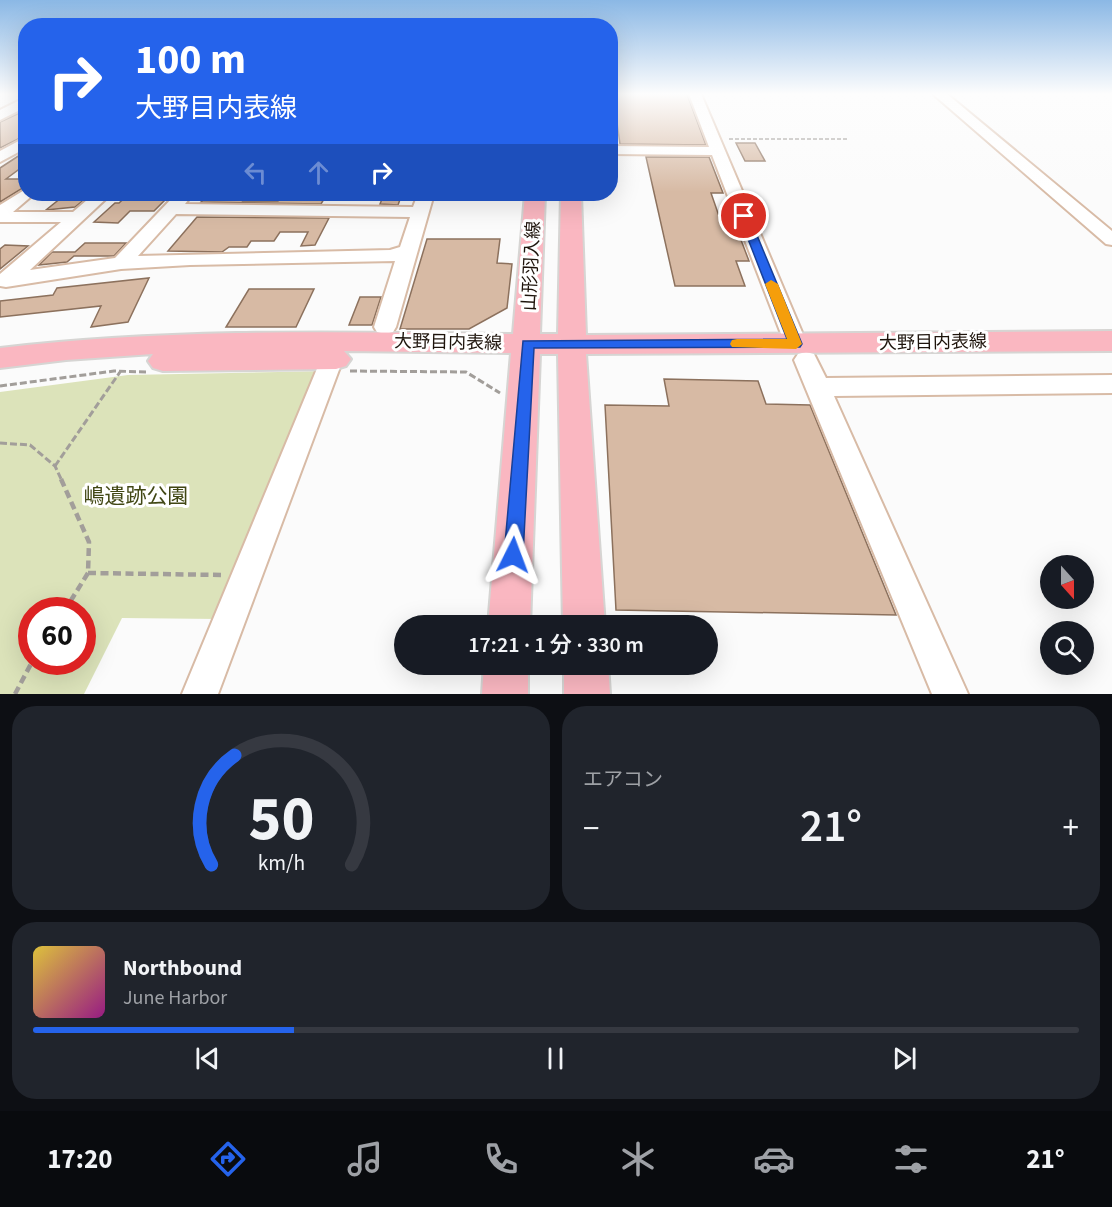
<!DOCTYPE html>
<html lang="ja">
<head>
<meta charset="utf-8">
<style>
  :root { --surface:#171b24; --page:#20242c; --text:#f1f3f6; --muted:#9ea1a6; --line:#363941; --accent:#2563eb }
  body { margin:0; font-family:"Source Sans 3","Noto Sans JP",sans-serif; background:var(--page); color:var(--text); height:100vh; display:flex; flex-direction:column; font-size:22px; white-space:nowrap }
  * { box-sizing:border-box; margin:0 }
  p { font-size:20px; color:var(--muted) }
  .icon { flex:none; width:33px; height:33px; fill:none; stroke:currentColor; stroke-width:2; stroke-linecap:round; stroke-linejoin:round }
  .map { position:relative; height:694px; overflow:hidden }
  .drawer { display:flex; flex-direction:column; gap:12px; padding:12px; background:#0d0f14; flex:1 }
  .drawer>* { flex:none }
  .guide { position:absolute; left:18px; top:18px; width:600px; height:183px; border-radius:24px; box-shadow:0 6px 24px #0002; background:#2563eb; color:#fff; overflow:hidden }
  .needle { width:39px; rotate:159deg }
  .controls { position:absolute; left:1040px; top:555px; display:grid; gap:12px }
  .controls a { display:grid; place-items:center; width:54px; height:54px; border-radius:50%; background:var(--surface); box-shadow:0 6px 24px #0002; font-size:30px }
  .speed { position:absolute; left:18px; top:597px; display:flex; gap:12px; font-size:30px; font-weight:700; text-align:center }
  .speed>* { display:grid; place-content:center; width:78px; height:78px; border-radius:50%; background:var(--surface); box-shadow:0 6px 24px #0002; line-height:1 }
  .speed .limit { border:9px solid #d22; background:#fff; color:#111 }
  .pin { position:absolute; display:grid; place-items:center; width:51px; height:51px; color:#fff; margin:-26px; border:3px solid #fff; border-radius:50%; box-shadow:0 2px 6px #0007 }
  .me { position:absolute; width:66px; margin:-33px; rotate:3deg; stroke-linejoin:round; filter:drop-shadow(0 0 4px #0008) }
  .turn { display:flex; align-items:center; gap:21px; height:126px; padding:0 18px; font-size:27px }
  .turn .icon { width:78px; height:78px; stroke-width:2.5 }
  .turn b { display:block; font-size:42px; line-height:51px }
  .lanes { display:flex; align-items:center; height:57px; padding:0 18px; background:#0003; justify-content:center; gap:30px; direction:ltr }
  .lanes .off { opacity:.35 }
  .big { font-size:45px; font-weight:600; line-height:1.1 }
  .drawer .widget { flex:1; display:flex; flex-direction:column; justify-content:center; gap:9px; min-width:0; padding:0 21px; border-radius:24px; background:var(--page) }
  .drawer .dial { align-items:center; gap:0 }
  .dial svg { height:156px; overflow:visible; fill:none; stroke:var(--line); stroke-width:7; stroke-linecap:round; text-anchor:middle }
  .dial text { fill:var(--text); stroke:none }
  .song { display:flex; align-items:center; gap:18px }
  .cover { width:72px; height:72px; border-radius:9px; background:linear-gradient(135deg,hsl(50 70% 55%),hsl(310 70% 35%)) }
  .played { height:6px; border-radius:3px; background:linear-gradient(90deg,var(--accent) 25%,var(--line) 25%) }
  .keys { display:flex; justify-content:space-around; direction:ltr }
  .heat { display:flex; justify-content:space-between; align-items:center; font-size:33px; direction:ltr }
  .drawer .tiles { flex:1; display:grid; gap:12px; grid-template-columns:1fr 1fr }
  .widget:last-child { grid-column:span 2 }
  .trip { position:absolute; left:394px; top:615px; width:324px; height:60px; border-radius:30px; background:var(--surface); box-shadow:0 6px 24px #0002; font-weight:600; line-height:60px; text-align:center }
  .dock { display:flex; height:96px; justify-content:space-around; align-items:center; background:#090b0e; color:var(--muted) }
  .dock .icon { width:42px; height:42px }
  .dock .selected { color:var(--accent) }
  .dock b { font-size:27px; color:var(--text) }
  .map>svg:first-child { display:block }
  .green { fill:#dce3ba; fill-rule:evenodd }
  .building { fill:#d7baa4; stroke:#8c715d; stroke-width:1.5 }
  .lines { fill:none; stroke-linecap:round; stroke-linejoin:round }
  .minor-casing { stroke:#d8bba6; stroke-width:4 }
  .major-casing { stroke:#d6d5d3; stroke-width:4 }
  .path-far2 { stroke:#a29e9a; stroke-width:2; stroke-dasharray:4 2; stroke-linecap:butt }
  .path-far1 { stroke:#a29e9a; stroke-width:3; stroke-dasharray:7 3; stroke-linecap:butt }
  .path { stroke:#a29e9a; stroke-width:4.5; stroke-dasharray:8 4.5; stroke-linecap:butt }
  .minor { fill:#fff; fill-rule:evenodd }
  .major { fill:#fab7c1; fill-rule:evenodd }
  .route { fill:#2563eb; stroke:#184099; stroke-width:1.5 }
  .slow { fill:#f59e0b }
  .labels { text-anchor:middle; stroke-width:6; stroke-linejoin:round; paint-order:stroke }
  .street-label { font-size:18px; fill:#1e140c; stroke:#fff }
  .near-park-label { font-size:21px; fill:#414714; stroke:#fff }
</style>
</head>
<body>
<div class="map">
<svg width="1112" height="694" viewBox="0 0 1112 694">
  <rect width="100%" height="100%" fill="#fbfbfb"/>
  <path class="green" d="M328 371 218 619 122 618 84 694H0V392L128 375ZM32 610H82V662H32Z"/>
  <path class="building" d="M613 94H687L706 145 620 144Z
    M26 110V135L0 148V122Z
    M736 143H755L765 161H745Z
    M26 151V164L6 179H26V186L0 202V168Z
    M646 157H709L723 193H711L720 219H733L749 261H736L745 286H675Z
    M66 194H91L75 207 46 210Z
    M129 194H171L154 211H130L118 223 94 222 115 203H119Z
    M208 194H249L243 201H278L283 194H327L321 204 201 202Z
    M384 194H402L398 205 380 204Z
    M197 217 329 218 315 245 301 246 308 232H280L274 241H251L247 247H229L222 252 168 251Z
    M427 239H500L497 263 512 264 507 308 469 329H400Z
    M85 243H126L114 256H74L67 262 39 265 52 252H75Z
    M5 245 28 246 0 269V249Z
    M149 278 128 322 91 327 101 306 0 317V301L53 295 57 288Z
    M249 289H314L296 327H226Z
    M360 297H381L372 325H349Z
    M664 379 758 381 766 404 810 405 896 615 616 610 605 405 669 406Z"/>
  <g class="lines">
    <defs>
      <path id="minor" d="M689 94H701L807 344 804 349 796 352 788 349 785 344 712 155 610 154V146L709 147Z
        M933 94H947L1112 231V245L1106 244Z
        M26 97V107L0 120V110Z
        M26 137V148L0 162V151Z
        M26 189V194H34L13 212H73L94 194H111L30 270 115 258 176 194H193L185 204 413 207 418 194H434L396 327 393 332 385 334 377 332 374 327 395 261 190 265 121 269 6 287 0 286V274L61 222H0V205ZM176 214 410 217 400 247 390 250 138 256Z
        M332 351 340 353 343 359 218 694H182L321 359 324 353Z
        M806 352 814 354 826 378 1112 375V393L834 396 968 694H932L794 360 798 354Z"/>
      <path id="major" d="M525 194H545L540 334H558L561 194H581L586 335 1112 331V351L586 354 605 626H563L558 354H540L530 626H488L511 353 344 351 351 359 346 366 336 369 163 371 153 368 148 361 153 354 66 360 0 368V348C171 328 341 332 513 334Z
        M484 664H528V694H482Z
        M564 664H608L610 694H564Z"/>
    </defs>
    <use href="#minor" class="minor-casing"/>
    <use href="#major" class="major-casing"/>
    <path class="path-far2" d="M729 139H847"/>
    <path class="path-far1" d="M350 371 466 372 500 393
      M0 386 114 371 146 372
      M0 443 30 445 55 466 62 481
      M55 466 120 372"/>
    <path class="path" d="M61 479 89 542 88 573 65 610
      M88 573 225 575
      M15 694 32 662"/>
    <use href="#minor" class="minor"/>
    <use href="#major" class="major"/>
  </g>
  <linearGradient id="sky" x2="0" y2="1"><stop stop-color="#8bb8e5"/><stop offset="0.49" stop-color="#fdfdfd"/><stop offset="1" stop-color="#fdfdfd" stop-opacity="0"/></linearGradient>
  <rect width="1112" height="192" fill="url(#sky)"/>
  <path class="route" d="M744 212 749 216 802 344 800 347 534 348 523 555 520 561 513 563 507 561 504 555 523 341 787 339 739 216Z"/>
  <path class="slow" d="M771 280 778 284 802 344 796 349 732 347 730 344 732 340 737 339H787L765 284Z"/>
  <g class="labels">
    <g class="street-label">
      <text transform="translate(531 266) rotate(-87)" y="6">山形羽入線</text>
      <text transform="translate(448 342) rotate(1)" y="6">大野目内表線</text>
      <text transform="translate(933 342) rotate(-1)" y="6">大野目内表線</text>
    </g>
    <g class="near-park-label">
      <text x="136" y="503">嶋遺跡公園</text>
    </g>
  </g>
</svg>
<div class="controls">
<a><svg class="needle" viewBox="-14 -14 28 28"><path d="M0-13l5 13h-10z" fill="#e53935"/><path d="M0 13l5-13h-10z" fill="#9ea1a6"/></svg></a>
<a><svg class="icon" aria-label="search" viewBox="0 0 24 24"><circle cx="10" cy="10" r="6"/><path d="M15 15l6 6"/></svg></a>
</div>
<div class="speed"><div class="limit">60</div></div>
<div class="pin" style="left:744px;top:216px;background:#d93025"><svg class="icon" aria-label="arrive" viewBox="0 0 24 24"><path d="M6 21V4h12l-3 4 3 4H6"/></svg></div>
<svg class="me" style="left:513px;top:555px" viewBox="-20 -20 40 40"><path d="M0-17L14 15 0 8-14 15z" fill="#2563eb" stroke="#fff" stroke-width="4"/></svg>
<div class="trip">17:21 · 1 分 · 330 m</div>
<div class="guide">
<div class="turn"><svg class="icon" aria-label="right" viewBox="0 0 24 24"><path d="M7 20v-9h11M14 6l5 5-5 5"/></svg><div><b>100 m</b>大野目内表線</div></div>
<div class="lanes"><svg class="icon off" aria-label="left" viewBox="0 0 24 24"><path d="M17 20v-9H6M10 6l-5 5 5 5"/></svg><svg class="icon off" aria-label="ahead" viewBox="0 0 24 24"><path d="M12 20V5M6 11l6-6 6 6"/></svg><svg class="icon" aria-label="right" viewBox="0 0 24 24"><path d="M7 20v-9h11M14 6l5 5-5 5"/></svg></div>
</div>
</div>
<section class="drawer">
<div class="tiles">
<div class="widget dial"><svg viewBox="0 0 100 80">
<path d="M14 69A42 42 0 1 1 86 69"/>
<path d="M14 69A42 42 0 0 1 26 13" stroke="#2563eb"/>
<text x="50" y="56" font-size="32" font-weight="700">50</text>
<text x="50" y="72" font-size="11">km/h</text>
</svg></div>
<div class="widget"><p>エアコン</p>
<div class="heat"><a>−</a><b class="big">21°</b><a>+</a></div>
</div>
<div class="widget">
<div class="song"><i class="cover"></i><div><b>Northbound</b><p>June Harbor</p></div></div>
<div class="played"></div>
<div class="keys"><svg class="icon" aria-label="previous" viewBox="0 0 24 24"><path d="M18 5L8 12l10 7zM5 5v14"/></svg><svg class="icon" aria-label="pause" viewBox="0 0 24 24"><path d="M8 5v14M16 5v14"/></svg><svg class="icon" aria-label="next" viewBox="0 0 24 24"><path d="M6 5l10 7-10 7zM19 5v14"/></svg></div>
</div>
</div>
</section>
<nav class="dock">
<b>17:20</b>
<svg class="icon selected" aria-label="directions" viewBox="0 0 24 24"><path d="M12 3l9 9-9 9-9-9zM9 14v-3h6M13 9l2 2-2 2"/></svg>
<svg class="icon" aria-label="music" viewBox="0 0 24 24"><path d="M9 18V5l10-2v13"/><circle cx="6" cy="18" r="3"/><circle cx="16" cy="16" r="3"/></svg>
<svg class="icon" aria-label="phone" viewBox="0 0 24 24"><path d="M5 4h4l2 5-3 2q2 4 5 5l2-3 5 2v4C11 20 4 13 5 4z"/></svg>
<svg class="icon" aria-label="climate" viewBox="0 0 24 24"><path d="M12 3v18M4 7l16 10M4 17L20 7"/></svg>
<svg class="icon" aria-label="car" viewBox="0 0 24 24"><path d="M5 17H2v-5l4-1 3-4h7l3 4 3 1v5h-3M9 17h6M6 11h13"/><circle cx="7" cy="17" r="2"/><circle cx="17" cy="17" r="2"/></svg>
<svg class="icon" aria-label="filters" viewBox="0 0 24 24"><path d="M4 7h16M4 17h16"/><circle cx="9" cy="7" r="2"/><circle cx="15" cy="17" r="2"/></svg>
<b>21°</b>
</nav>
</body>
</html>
